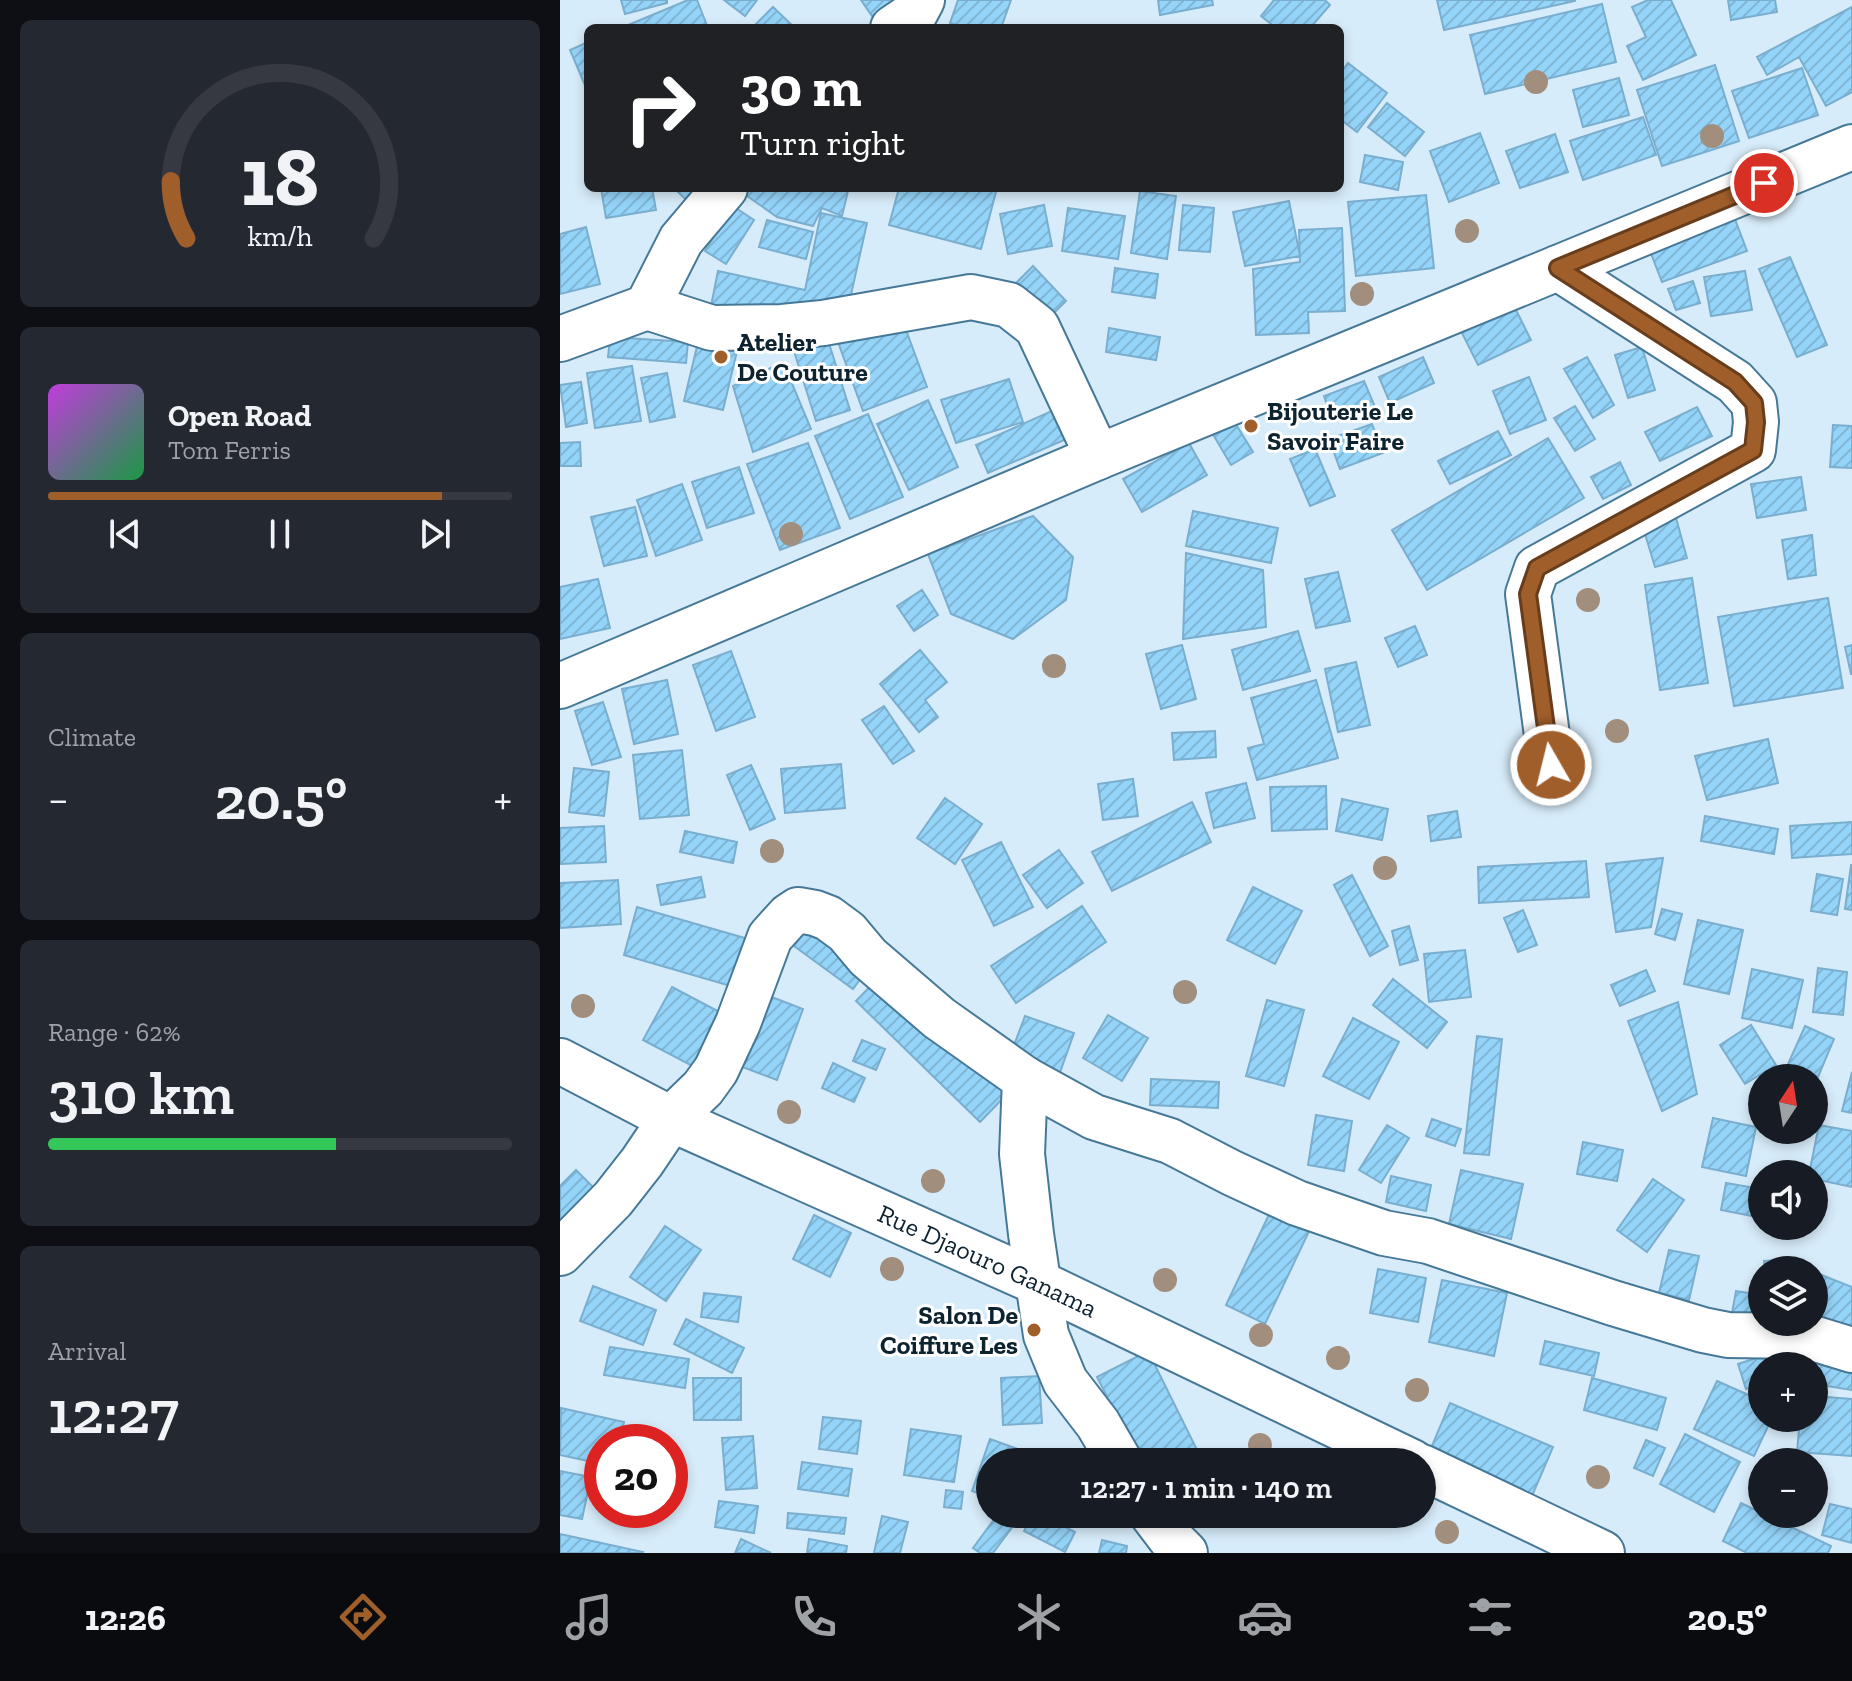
<!DOCTYPE html>
<html lang="en">
<head>
<meta charset="utf-8">
<style>
  :root { --surface:#171b24; --page:#242831; --text:#f1f3f6; --muted:#9ea1a6; --line:#363941; --accent:#a05e2b }
  body { margin:0; font-family:"Zilla Slab",serif; background:var(--page); color:var(--text); height:100vh; display:flex; flex-direction:column; font-size:30px; white-space:nowrap }
  * { box-sizing:border-box; margin:0 }
  p { font-size:26px; color:var(--muted) }
  .icon { flex:none; width:44px; height:44px; fill:none; stroke:currentColor; stroke-width:2; stroke-linecap:round; stroke-linejoin:round }
  .map { position:relative; flex:1; overflow:hidden }
  .panel { display:flex; flex-direction:column; gap:20px; padding:20px; background:#0d0f14; width:560px }
  .panel>* { flex:none }
  .top-card { position:absolute; left:24px; top:24px; width:760px; height:168px; border-radius:12px; box-shadow:0 4px 12px #0003; background:#202124; color:#fff; overflow:hidden }
  .needle { width:52px; rotate:12deg }
  .controls { position:absolute; left:1188px; top:1064px; display:grid; gap:16px }
  .controls a { display:grid; place-items:center; width:80px; height:80px; border-radius:50%; background:var(--surface); box-shadow:0 4px 12px #0003; font-size:40px }
  .speed { position:absolute; left:24px; top:1424px; display:flex; gap:16px; font-size:40px; font-weight:700; text-align:center }
  .speed>* { display:grid; place-content:center; width:104px; height:104px; border-radius:50%; background:var(--surface); box-shadow:0 4px 12px #0003; line-height:1 }
  .speed .limit { border:12px solid #d22; background:#fff; color:#111 }
  .pin { position:absolute; display:grid; place-items:center; width:68px; height:68px; color:#fff; margin:-34px; border:4px solid #fff; border-radius:50%; box-shadow:0 2px 8px #0007 }
  .me { position:absolute; width:88px; margin:-44px; rotate:352deg; stroke-linejoin:round; filter:drop-shadow(0 0 6px #0008) }
  .turn { display:flex; align-items:center; gap:28px; height:168px; padding:0 24px; font-size:36px }
  .turn .icon { width:104px; height:104px; stroke-width:2.5 }
  .turn b { display:block; font-size:56px; line-height:68px }
  .big { font-size:60px; font-weight:600; line-height:1.1 }
  .panel .widget { flex:1; display:flex; flex-direction:column; justify-content:center; gap:12px; min-width:0; padding:0 28px; border-radius:12px; background:var(--page) }
  .panel .dial { align-items:center; gap:0 }
  .dial svg { height:208px; overflow:visible; fill:none; stroke:var(--line); stroke-width:7; stroke-linecap:round; text-anchor:middle }
  .dial text { fill:var(--text); stroke:none }
  .song { display:flex; align-items:center; gap:24px }
  .cover { width:96px; height:96px; border-radius:12px; background:linear-gradient(135deg,hsl(290 70% 55%),hsl(140 70% 35%)) }
  .played { height:8px; border-radius:4px; background:linear-gradient(90deg,var(--accent) 85%,var(--line) 85%) }
  .keys { display:flex; justify-content:space-around; direction:ltr }
  .heat { display:flex; justify-content:space-between; align-items:center; font-size:44px; direction:ltr }
  .charge { height:12px; border-radius:6px; background:linear-gradient(90deg,#34c759 62%,var(--line) 0) }
  .trip { position:absolute; left:416px; top:1448px; width:460px; height:80px; border-radius:40px; background:var(--surface); box-shadow:0 4px 12px #0003; font-weight:600; line-height:80px; text-align:center }
  .dock { display:flex; height:128px; justify-content:space-around; align-items:center; background:#090b0e; color:var(--muted) }
  .dock .icon { width:56px; height:56px }
  .dock .active { color:var(--accent) }
  .dock b { font-size:36px; color:var(--text) }
  main { display:flex; flex:1; min-height:0 }
  .map>svg:first-child { display:block }
  .building { fill:url(#building-hatch); stroke:#7aaece; stroke-width:2 }
  .lines { fill:none; stroke-linecap:round; stroke-linejoin:round }
  .minor-casing { stroke:#467997; stroke-width:48 }
  .minor { stroke:#fff; stroke-width:44 }
  .tree { fill:#a18e7d }
  .route-casing { stroke:#683d1c; stroke-width:20 }
  .route { stroke:#a05e2b; stroke-width:14 }
  .poi-dot { fill:#a05e2b; stroke:#fff; stroke-width:3 }
  .labels { text-anchor:middle; stroke-width:6; stroke-linejoin:round; paint-order:stroke }
  .poi-label { font-size:26px; font-weight:bold; fill:#0e2330; stroke:#fff; text-anchor:start }
  .street-label { font-size:26px; fill:#0e2330; stroke:#fff }
</style>
</head>
<body>
<main>
<section class="panel">
<div class="widget dial"><svg viewBox="0 0 100 80">
<path d="M14 69A42 42 0 1 1 86 69"/>
<path d="M14 69A42 42 0 0 1 8 47" stroke="#a05e2b"/>
<text x="50" y="56" font-size="32" font-weight="700">18</text>
<text x="50" y="72" font-size="11">km/h</text>
</svg></div>
<div class="widget">
<div class="song"><i class="cover"></i><div><b>Open Road</b><p>Tom Ferris</p></div></div>
<div class="played"></div>
<div class="keys"><svg class="icon" aria-label="previous" viewBox="0 0 24 24"><path d="M18 5L8 12l10 7zM5 5v14"/></svg><svg class="icon" aria-label="pause" viewBox="0 0 24 24"><path d="M8 5v14M16 5v14"/></svg><svg class="icon" aria-label="next" viewBox="0 0 24 24"><path d="M6 5l10 7-10 7zM19 5v14"/></svg></div>
</div>
<div class="widget"><p>Climate</p>
<div class="heat"><a>−</a><b class="big">20.5°</b><a>+</a></div>
</div>
<div class="widget"><p>Range · 62%</p><b class="big">310 km</b><div class="charge"></div></div>
<div class="widget"><p>Arrival</p><b class="big">12:27</b></div>
</section>
<div class="map">
<svg width="1292" height="1553" viewBox="0 0 1292 1553">
  <defs>
    <pattern id="building-hatch" width="6" height="6" patternUnits="userSpaceOnUse" patternTransform="scale(2)"><rect width="6" height="6" fill="#95d4f9"/><path d="M-1 1l2-2M0 6l6-6M5 7l2-2" fill="none" stroke="#7fb6d6"/></pattern>
  </defs>
  <rect width="100%" height="100%" fill="#d7ecfa"/>
  <path class="building" d="M61 0H107V3L65 14Z
    M128 0H137L148 28H61Z
    M164 0H197L185 16Z
    M301 0H331L333 2 312 16Z
    M398 0H451L441 28H404L390 23Z
    M598 0H652L653 5 600 15Z
    M714 0H765L770 5 750 28H716L701 16Z
    M877 0H1015V1L884 30Z
    M1088 0H1111L1136 55 1083 80 1067 46 1086 37 1072 7Z
    M1168 0H1215L1217 12 1171 20Z
    M1042 4 1056 62 925 94 910 35Z
    M213 7 233 26 230 28H192Z
    M1292 7V92L1266 106 1239 57 1207 75 1197 57Z
    M28 42V89L27 90 10 50Z
    M788 63 827 93 797 132 780 119V74Z
    M1155 65 1179 141 1102 166 1077 90Z
    M1242 68 1258 115 1189 138 1172 91Z
    M1059 78 1069 115 1023 127 1013 90Z
    M827 103 864 132 845 156 808 127Z
    M1083 117 1096 155 1023 180 1010 141Z
    M920 133 939 183 889 202 870 151Z
    M995 134 1008 172 960 188 946 151Z
    M805 155 843 162 838 190 800 182Z
    M41 188H92L96 210 46 218Z
    M114 188H142L127 201Z
    M182 188H282L288 191 282 216 262 208 253 226 217 217 180 191Z
    M339 188H437L421 249 329 225Z
    M580 191 616 196 607 259 571 253Z
    M866 195 874 268 796 276 788 202Z
    M729 201 740 256 685 266 673 212Z
    M484 205 492 246 448 254 440 214Z
    M623 205 654 208 650 252 619 250Z
    M173 206 194 220 166 264 145 251Z
    M508 208 565 216 558 259 502 251Z
    M261 213 307 223 282 335 151 306 158 271 245 290Z
    M1173 214 1187 251 1102 282 1088 246Z
    M207 220 253 232 246 259 199 247Z
    M26 227 40 284 0 294V234Z
    M782 228 785 311 748 312 749 333 696 335 693 269 740 262 739 230Z
    M1230 257 1267 345 1237 357 1199 269Z
    M473 266 506 301 486 321 453 286Z
    M555 268 598 274 595 298 552 292Z
    M1185 271 1192 310 1151 316 1144 277Z
    M1133 281 1140 303 1116 310 1108 289Z
    M953 304 971 340 918 365 900 329Z
    M342 319 367 387 303 411 278 342Z
    M549 328 600 337 596 360 546 352Z
    M50 337 128 342 126 363 48 357Z
    M267 337 290 410 256 421 233 348Z
    M139 338 178 347 163 410 124 401Z
    M1082 347 1095 390 1068 398 1055 355Z
    M863 357 874 383 830 403 819 377Z
    M1027 357 1054 405 1033 418 1004 369Z
    M223 362 251 429 193 452 173 386Z
    M72 366 81 421 35 428 27 373Z
    M107 373 115 417 90 422 81 378Z
    M969 377 986 420 950 434 933 391Z
    M449 379 463 422 396 443 381 400Z
    M804 381 815 407 773 422 764 396Z
    M21 382 27 423 6 427 0 385Z
    M368 400 398 467 349 490 317 424Z
    M505 405 518 434 428 473 416 445Z
    M1015 406 1035 439 1015 451 994 418Z
    M1137 407 1152 436 1100 461 1085 432Z
    M308 414 343 497 290 519 255 436Z
    M672 418 693 452 671 465 651 431Z
    M812 424 823 453 780 469 769 439Z
    M1273 425 1292 426V468L1270 467Z
    M938 431 951 455 890 484 878 461Z
    M988 438 1024 498 867 590 832 530Z
    M20 442 21 466H0V443Z
    M248 443 280 528 220 550 187 464Z
    M629 443 647 475 582 512 563 479Z
    M755 449 775 496 750 506 730 459Z
    M1060 462 1071 485 1043 499 1031 477Z
    M179 467 194 513 147 528 132 482Z
    M1241 477 1246 510 1197 518 1191 484Z
    M122 484 142 540 96 556 77 500Z
    M75 507 87 556 44 566 31 517Z
    M633 511 718 528 711 563 626 546Z
    M1115 514 1127 558 1095 567 1082 524Z
    M473 516 513 557 506 600 453 639 391 614 368 554Z
    M1252 535 1256 575 1228 579 1222 540Z
    M626 553 703 570 706 627 623 639Z
    M778 572 790 621 756 628 745 579Z
    M1132 578 1148 683 1100 690 1085 585Z
    M38 579 50 628 0 639V587Z
    M362 590 378 615 354 631 337 606Z
    M1268 598 1283 688 1174 706 1158 617Z
    M855 626 867 655 838 667 825 638Z
    M738 631 750 671 683 690 672 650Z
    M622 645 636 699 601 709 586 654Z
    M1292 645V674H1291L1285 647Z
    M360 650 387 682 365 700 378 717 359 732 320 684Z
    M171 651 195 717 156 731 133 665Z
    M796 662 810 725 778 732 765 669Z
    M107 680 118 734 74 744 62 689Z
    M756 680 778 758 697 780 688 748 704 744 691 698Z
    M43 702 61 757 32 765 15 711Z
    M324 706 354 751 333 764 302 720Z
    M655 731 656 757 614 760 612 733Z
    M1208 739 1218 783 1147 800 1135 756Z
    M122 750 129 815 80 819 73 755Z
    M281 764 285 808 225 813 221 769Z
    M191 765 215 819 190 830 167 775Z
    M14 768 49 772 44 816 9 812Z
    M573 779 578 816 543 820 538 784Z
    M686 783 695 818 654 828 646 793Z
    M766 786 767 829 712 831 710 787Z
    M385 798 422 824 395 864 357 838Z
    M782 799 828 809 822 840 776 831Z
    M632 802 651 842 552 891 532 852Z
    M897 811 901 837 871 841 868 816Z
    M1145 816 1218 829 1214 854 1141 841Z
    M1292 822V854L1232 858 1230 826Z
    M44 826 46 862 0 864V828Z
    M125 831 177 842 173 863 120 852Z
    M441 842 473 907 434 926 402 860Z
    M499 850 523 883 487 908 463 875Z
    M1103 858 1091 927 1056 932 1046 864Z
    M1026 861 1029 897 919 903 918 867Z
    M1291 865H1292V910L1285 909Z
    M1257 874 1283 879 1277 915 1251 911Z
    M792 875 828 946 810 956 774 885Z
    M141 877 145 897 101 905 97 885Z
    M58 880 61 924 0 928V883Z
    M693 887 742 911 715 964 667 940Z
    M522 906 546 942 456 1003 431 966Z
    M77 907 202 943 188 991 64 955Z
    M1102 909 1122 914 1115 940 1095 934Z
    M260 910 319 953 293 989 234 946Z
    M963 910 977 945 958 952 944 918Z
    M1138 920 1183 930 1169 994 1124 984Z
    M849 926 858 960 840 965 832 931Z
    M905 950 911 997 869 1002 864 954Z
    M332 964 456 1085 420 1122 296 1001Z
    M1258 968 1287 972 1283 1015 1253 1012Z
    M1192 969 1243 980 1232 1028 1182 1018Z
    M1086 970 1095 991 1060 1006 1051 985Z
    M833 979 887 1022 867 1048 813 1005Z
    M112 987 167 1016 138 1069 83 1040Z
    M204 994 243 1009 217 1080 177 1065Z
    M707 1000 744 1010 724 1086 686 1076Z
    M1118 1002 1137 1094 1102 1111 1068 1021Z
    M548 1015 588 1038 562 1081 523 1058Z
    M465 1016 514 1033 498 1078 448 1061Z
    M793 1018 839 1042 809 1099 763 1076Z
    M1191 1025 1216 1065 1185 1084 1160 1045Z
    M1245 1026 1274 1039 1258 1077 1228 1064Z
    M917 1036 942 1039 929 1155 904 1153Z
    M302 1040 325 1049 316 1070 293 1061Z
    M273 1063 305 1078 294 1102 262 1088Z
    M1292 1072V1113L1282 1111Z
    M591 1079 659 1082 658 1108 590 1105Z
    M756 1115 792 1121 784 1171 748 1165Z
    M1153 1118 1196 1127 1186 1176 1142 1167Z
    M872 1119 901 1129 895 1146 866 1136Z
    M827 1125 849 1138 821 1183 799 1170Z
    M1259 1125 1292 1131V1187L1254 1179V1174H1249Z
    M1023 1142 1063 1150 1057 1181 1017 1174Z
    M16 1170 42 1196 7 1229 0 1221V1186Z
    M901 1170 963 1184 951 1239 889 1224Z
    M831 1176 871 1185 866 1211 826 1202Z
    M1093 1179 1124 1200 1087 1252 1057 1230Z
    M1166 1183 1202 1189V1218L1161 1210Z
    M722 1187 761 1206 705 1324 666 1305Z
    M254 1215 291 1233 270 1277 233 1259Z
    M105 1226 141 1250 106 1301 70 1277Z
    M1109 1250 1139 1256 1129 1300 1099 1293Z
    M1234 1259 1235 1270H1205L1204 1261Z
    M818 1269 866 1278 858 1322 810 1313Z
    M1254 1272 1292 1287V1322L1287 1333 1254 1322Z
    M882 1280 947 1293 934 1356 869 1342Z
    M33 1286 96 1310 83 1345 20 1321Z
    M1176 1291 1202 1295V1317L1172 1313Z
    M144 1293 181 1297 178 1322 141 1317Z
    M126 1319 184 1348 172 1373 114 1344Z
    M1230 1337 1292 1346V1390L1254 1384V1366H1225Z
    M985 1341 1039 1353 1034 1376 980 1364Z
    M50 1347 129 1359 125 1388 44 1375Z
    M588 1351 643 1462H580L537 1377Z
    M1215 1352 1219 1366H1202V1384L1186 1389 1178 1364Z
    M479 1376 482 1423 443 1425 441 1378Z
    M133 1378H181V1420H134Z
    M1032 1378 1106 1398 1097 1430 1024 1410Z
    M1157 1381 1202 1401V1418H1212L1194 1456 1134 1429Z
    M1254 1396 1292 1399V1456L1237 1452 1240 1418H1254Z
    M890 1403 993 1447 972 1496 869 1453Z
    M1 1408 64 1422 60 1442H42V1464L0 1455Z
    M263 1417 301 1421 297 1454 259 1449Z
    M351 1429 401 1436 394 1482 344 1475Z
    M1125 1434 1180 1462 1154 1512 1100 1484Z
    M193 1436 197 1488 166 1490 162 1438Z
    M430 1439 477 1456 475 1462H430V1497L412 1491Z
    M1086 1440 1105 1448 1093 1476 1074 1468Z
    M110 1457 118 1459 111 1485 110 1484Z
    M242 1462 292 1469 288 1496 238 1489Z
    M0 1471 31 1477 22 1519 0 1515Z
    M386 1490 403 1492 401 1509 384 1507Z
    M159 1501 198 1506 194 1533 155 1527Z
    M1181 1503 1271 1546 1268 1553H1187L1163 1541Z
    M1270 1504 1292 1509V1543L1262 1535Z
    M228 1513 286 1518 284 1534 227 1528Z
    M438 1514H446L456 1522 433 1553H420L413 1548Z
    M473 1514H480L515 1532 505 1552 464 1531Z
    M322 1516 348 1522 340 1553H314Z
    M0 1534 83 1552 82 1553H0Z
    M181 1539 211 1553H175Z
    M249 1539 287 1546 286 1553H247Z
    M542 1540 567 1546 566 1553H539Z"/>
  <g class="lines">
    <defs>
      <g id="minor">
        <path d="M333 28 355 13 362 0"/>
        <path d="M87 307 152 328 222 327 263 323 411 297 449 305 477 327 538 457"/>
        <path d="M0 339 87 307 121 240 165 188"/>
        <path d="M0 686 538 457 1292 147"/>
        <path d="M991 765 968 594 977 568 1193 450 1196 422 1194 403 1175 382 998 268"/>
        <path id="s1" d="M0 1061 111 1119 479 1283 852 1462"/>
        <path d="M465 1079 534 1117 610 1141 672 1173 737 1203 824 1233 868 1241 1053 1303 1143 1330 1168 1335 1246 1336 1292 1350"/>
        <path d="M0 1253 53 1199 82 1162 111 1119 143 1088 156 1070 178 1023 210 937 229 916 238 910 255 913 268 918 287 932 308 957 379 1018 465 1079 462 1154 471 1234 486 1335 505 1381 538 1424 560 1462"/>
        <path d="M862 1467 1042 1553"/>
        <path d="M592 1514 611 1539 625 1553"/>
      </g>
    </defs>
    <use href="#minor" class="minor-casing"/>
    <use href="#minor" class="minor"/>
  </g>
  <g class="tree">
    <circle cx="976" cy="82" r="12"/>
    <circle cx="1152" cy="136" r="12"/>
    <circle cx="907" cy="231" r="12"/>
    <circle cx="802" cy="294" r="12"/>
    <circle cx="231" cy="534" r="12"/>
    <circle cx="1028" cy="600" r="12"/>
    <circle cx="494" cy="666" r="12"/>
    <circle cx="1057" cy="731" r="12"/>
    <circle cx="212" cy="851" r="12"/>
    <circle cx="825" cy="868" r="12"/>
    <circle cx="625" cy="992" r="12"/>
    <circle cx="23" cy="1006" r="12"/>
    <circle cx="229" cy="1112" r="12"/>
    <circle cx="373" cy="1181" r="12"/>
    <circle cx="332" cy="1269" r="12"/>
    <circle cx="605" cy="1280" r="12"/>
    <circle cx="701" cy="1335" r="12"/>
    <circle cx="778" cy="1358" r="12"/>
    <circle cx="857" cy="1390" r="12"/>
    <circle cx="700" cy="1445" r="12"/>
    <circle cx="1038" cy="1477" r="12"/>
    <circle cx="887" cy="1532" r="12"/>
  </g>
  <g class="lines">
    <defs>
      <path id="route" d="M991 765 968 594 977 568 1193 450 1196 422 1194 403 1175 382 998 268 1204 183"/>
    </defs>
    <use href="#route" class="route-casing"/>
    <use href="#route" class="route"/>
  </g>
  <g class="poi-dot">
    <circle cx="161" cy="357" r="8"/>
    <circle cx="691" cy="426" r="8"/>
    <circle cx="474" cy="1330" r="8"/>
  </g>
  <g class="labels">
    <g class="poi-label">
      <text x="177" y="351">Atelier<tspan x="177" dy="30">De Couture</tspan></text>
      <text x="707" y="420">Bijouterie Le<tspan x="707" dy="30">Savoir Faire</tspan></text>
      <text x="458" y="1324" text-anchor="end">Salon De<tspan x="458" dy="30">Coiffure Les</tspan></text>
    </g>
    <g class="street-label">
      <text dy="9" stroke="none"><textPath href="#s1" startOffset="472">Rue Djaouro Ganama</textPath></text>
    </g>
  </g>
</svg>
<div class="controls">
<a><svg class="needle" viewBox="-14 -14 28 28"><path d="M0-13l5 13h-10z" fill="#e53935"/><path d="M0 13l5-13h-10z" fill="#9ea1a6"/></svg></a>
<a><svg class="icon" aria-label="sound" viewBox="0 0 24 24"><path d="M4 9h4l5-4v14l-5-4H4zM17 9q2 3 0 6"/></svg></a>
<a><svg class="icon" aria-label="layers" viewBox="0 0 24 24"><path d="M12 4l9 5-9 5-9-5zM3 14l9 5 9-5"/></svg></a>
<a>+</a>
<a>−</a>
</div>
<div class="speed"><div class="limit">20</div></div>
<div class="pin" style="left:1204px;top:183px;background:#d93025"><svg class="icon" aria-label="arrive" viewBox="0 0 24 24"><path d="M6 21V4h12l-3 4 3 4H6"/></svg></div>
<svg class="me" style="left:991px;top:765px" viewBox="-20 -20 40 40"><circle r="17" fill="#a05e2b" stroke="#fff" stroke-width="3"/><path d="M0-11L8 9 0 5-8 9z" fill="#fff"/></svg>
<div class="trip">12:27 · 1 min · 140 m</div>
<div class="top-card">
<div class="turn"><svg class="icon" aria-label="right" viewBox="0 0 24 24"><path d="M7 20v-9h11M14 6l5 5-5 5"/></svg><div><b>30 m</b>Turn right</div></div>
</div>
</div>
</main>
<nav class="dock">
<b>12:26</b>
<svg class="icon active" aria-label="directions" viewBox="0 0 24 24"><path d="M12 3l9 9-9 9-9-9zM9 14v-3h6M13 9l2 2-2 2"/></svg>
<svg class="icon" aria-label="music" viewBox="0 0 24 24"><path d="M9 18V5l10-2v13"/><circle cx="6" cy="18" r="3"/><circle cx="16" cy="16" r="3"/></svg>
<svg class="icon" aria-label="phone" viewBox="0 0 24 24"><path d="M5 4h4l2 5-3 2q2 4 5 5l2-3 5 2v4C11 20 4 13 5 4z"/></svg>
<svg class="icon" aria-label="climate" viewBox="0 0 24 24"><path d="M12 3v18M4 7l16 10M4 17L20 7"/></svg>
<svg class="icon" aria-label="car" viewBox="0 0 24 24"><path d="M5 17H2v-5l4-1 3-4h7l3 4 3 1v5h-3M9 17h6M6 11h13"/><circle cx="7" cy="17" r="2"/><circle cx="17" cy="17" r="2"/></svg>
<svg class="icon" aria-label="filters" viewBox="0 0 24 24"><path d="M4 7h16M4 17h16"/><circle cx="9" cy="7" r="2"/><circle cx="15" cy="17" r="2"/></svg>
<b>20.5°</b>
</nav>
</body>
</html>
